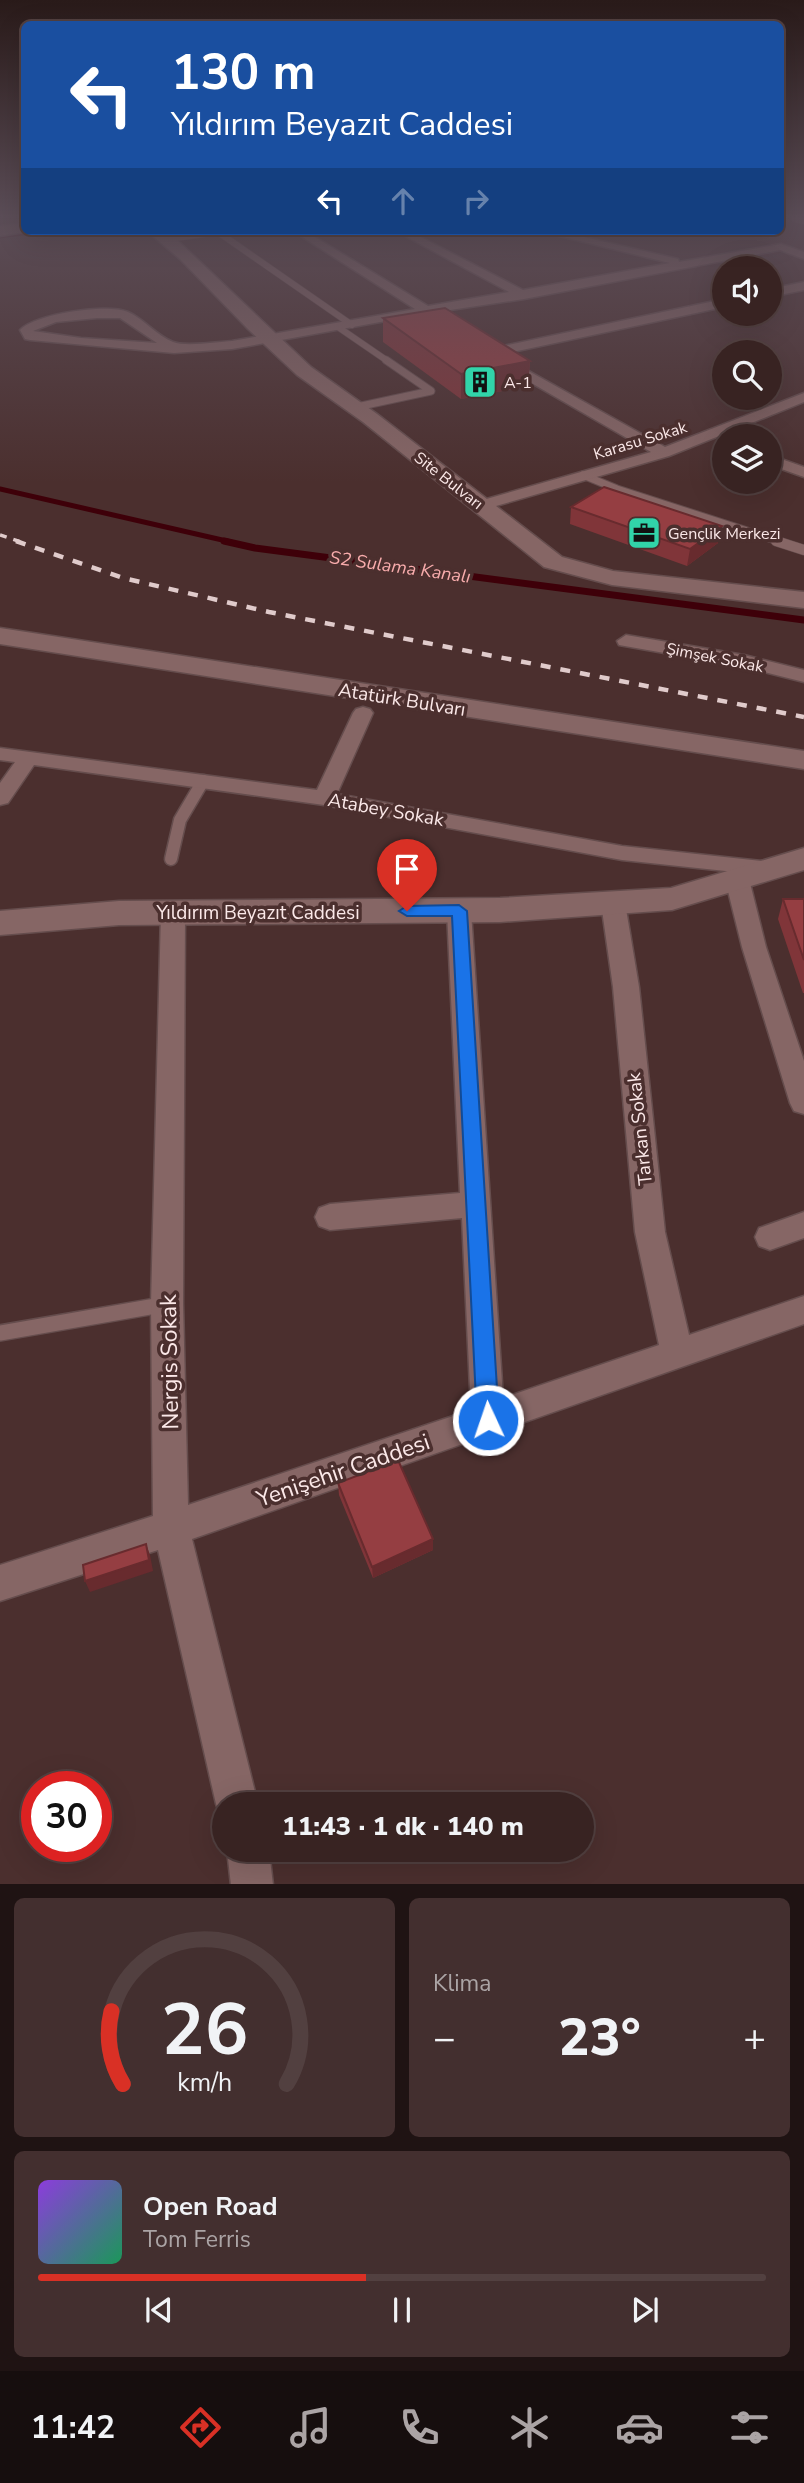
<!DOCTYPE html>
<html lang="tr">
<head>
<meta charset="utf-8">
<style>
  :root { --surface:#382322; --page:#432f2f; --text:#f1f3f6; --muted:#aba4a5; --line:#524040; --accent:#d93025 }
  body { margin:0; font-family:"Nunito Sans",sans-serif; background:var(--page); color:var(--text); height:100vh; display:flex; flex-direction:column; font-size:26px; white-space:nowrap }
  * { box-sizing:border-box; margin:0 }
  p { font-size:23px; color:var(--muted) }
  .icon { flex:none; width:38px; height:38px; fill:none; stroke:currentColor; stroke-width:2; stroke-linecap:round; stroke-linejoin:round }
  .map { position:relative; height:1884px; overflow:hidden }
  .sheet { display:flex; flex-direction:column; gap:14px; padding:14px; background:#1f1313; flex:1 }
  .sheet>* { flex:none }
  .banner { position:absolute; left:21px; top:21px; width:763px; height:214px; border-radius:10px; box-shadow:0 7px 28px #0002,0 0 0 2px var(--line); background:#1a4fa0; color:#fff; overflow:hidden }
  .tools { position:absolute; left:712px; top:256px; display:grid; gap:14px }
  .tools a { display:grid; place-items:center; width:70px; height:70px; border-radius:50%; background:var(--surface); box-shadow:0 7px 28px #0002,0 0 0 2px var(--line); font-size:35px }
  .speed { position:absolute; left:21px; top:1771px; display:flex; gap:14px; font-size:35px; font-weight:700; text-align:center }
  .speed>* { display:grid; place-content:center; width:91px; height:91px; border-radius:50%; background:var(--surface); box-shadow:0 7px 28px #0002,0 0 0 2px var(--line); line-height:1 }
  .speed .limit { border:10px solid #d22; background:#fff; color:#111 }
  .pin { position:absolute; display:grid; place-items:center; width:60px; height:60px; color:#fff; margin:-72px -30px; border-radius:50% 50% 50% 0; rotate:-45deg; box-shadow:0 0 7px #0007 }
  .pin .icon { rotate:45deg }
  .me { position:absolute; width:77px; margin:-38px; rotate:357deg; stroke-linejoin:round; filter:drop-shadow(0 0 5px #0008) }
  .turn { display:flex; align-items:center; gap:24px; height:147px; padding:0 35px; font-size:32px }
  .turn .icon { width:91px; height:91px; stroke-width:2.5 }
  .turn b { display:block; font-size:49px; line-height:60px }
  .lanes { display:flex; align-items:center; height:66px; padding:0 35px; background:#0003; justify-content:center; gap:35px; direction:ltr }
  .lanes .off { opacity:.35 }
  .big { font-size:52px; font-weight:800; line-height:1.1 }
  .sheet .card { flex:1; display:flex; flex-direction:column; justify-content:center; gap:10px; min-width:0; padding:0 24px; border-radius:10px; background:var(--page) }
  .sheet .dial { align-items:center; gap:0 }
  .dial svg { height:182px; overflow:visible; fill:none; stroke:var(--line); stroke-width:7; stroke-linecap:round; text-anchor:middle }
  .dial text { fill:var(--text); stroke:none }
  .song { display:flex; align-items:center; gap:21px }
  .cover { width:84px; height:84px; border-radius:10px; background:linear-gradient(135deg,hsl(270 70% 55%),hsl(150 70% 35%)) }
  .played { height:7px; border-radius:4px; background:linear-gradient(90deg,var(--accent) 45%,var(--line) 45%) }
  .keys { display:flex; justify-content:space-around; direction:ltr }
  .heat { display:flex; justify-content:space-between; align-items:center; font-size:38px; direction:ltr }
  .sheet .tiles { flex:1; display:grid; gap:14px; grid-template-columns:1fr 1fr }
  .card:last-child { grid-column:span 2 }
  .trip { position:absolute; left:212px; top:1792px; width:382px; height:70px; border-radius:35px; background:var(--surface); box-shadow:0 7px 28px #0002,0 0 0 2px var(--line); font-weight:800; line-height:70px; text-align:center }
  .tabs { display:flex; height:112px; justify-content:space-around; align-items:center; background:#160e0e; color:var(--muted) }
  .tabs .icon { width:49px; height:49px }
  .tabs .current { color:var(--accent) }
  .tabs b { font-size:32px; color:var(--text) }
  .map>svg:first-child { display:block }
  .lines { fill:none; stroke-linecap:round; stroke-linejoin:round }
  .stream-far2 { stroke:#3e0009; stroke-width:4.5 }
  .stream-far1 { stroke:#3e0009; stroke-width:5 }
  .stream { stroke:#3e0009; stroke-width:7 }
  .lane-far4-casing { stroke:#654d4d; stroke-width:7 }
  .lane-far3-casing { stroke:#654d4d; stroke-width:9 }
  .lane-far2-casing { stroke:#654d4d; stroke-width:11 }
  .lane-far1-casing { stroke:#654d4d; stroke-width:15 }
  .lane-casing { stroke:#654d4d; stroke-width:18 }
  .street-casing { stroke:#654d4d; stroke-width:3 }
  .secondary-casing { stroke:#654d4d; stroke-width:3 }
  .lane-far4 { stroke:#866665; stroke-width:6 }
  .lane-far3 { stroke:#866665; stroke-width:7 }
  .lane-far2 { stroke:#866665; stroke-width:10 }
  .lane-far1 { stroke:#866665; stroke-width:12 }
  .lane { stroke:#866665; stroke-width:15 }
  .street { fill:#866665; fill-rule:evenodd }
  .secondary { fill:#866665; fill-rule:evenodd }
  .rail-far1 { stroke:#e0cbcb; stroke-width:3.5; stroke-dasharray:7 7; stroke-linecap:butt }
  .rail { stroke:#e0cbcb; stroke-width:4.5; stroke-dasharray:10 10; stroke-linecap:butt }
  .wall { fill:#803539 }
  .shaded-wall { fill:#682b2e }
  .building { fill:#953e42; stroke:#682b2e; stroke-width:2 }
  .route { fill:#1a73e8; stroke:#114b97; stroke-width:2 }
  .labels { text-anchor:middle; stroke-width:7; stroke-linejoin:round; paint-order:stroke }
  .far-poi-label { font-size:16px; fill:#fbe8e8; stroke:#4b2f2e; text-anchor:start }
  .far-street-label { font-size:16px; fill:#fbe8e8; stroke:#4b2f2e }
  .far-water-label { font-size:18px; font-style:italic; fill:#f8acac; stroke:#4b2f2e }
  .street-label { font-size:19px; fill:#fbe8e8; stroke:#4b2f2e }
  .near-street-label { font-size:23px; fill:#fbe8e8; stroke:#4b2f2e }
</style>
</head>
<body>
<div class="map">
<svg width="804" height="1885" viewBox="0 0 804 1885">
  <rect width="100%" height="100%" fill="#4b2f2e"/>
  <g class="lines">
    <path class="stream-far2" d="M0 236 44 231"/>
    <path class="stream-far1" d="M0 489 231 542"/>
    <path class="stream" d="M224 541 255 548 804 620"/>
    <defs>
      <path id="lane-far4" d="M795 219 804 221
        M168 239 218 232 352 325
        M338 327 389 362"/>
      <path id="lane-far3" d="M352 408 431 391 386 360
        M583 475 617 489 781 542"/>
      <path id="lane-far2" d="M776 541 804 550"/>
      <path id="lane-far1" d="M171 859 180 820 203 781"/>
      <path id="lane" d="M0 1333 167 1304"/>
      <path id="street" d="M293 231H305L428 306 509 292 396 231H409L523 290 670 263 539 231H558L678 259 679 262 781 244 804 252V259L780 250 524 299 437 312 441 316 435 320 424 314 232 349 174 353 30 340 25 339 20 330C35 314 107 303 128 312 144 319 157 336 173 342 185 347 218 342 232 341L415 309ZM97 318H120L157 343 81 338 33 331 56 322Z
        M804 282V290L770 297V289Z
        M724 299V307L489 357 482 353 489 349Z
        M500 355 665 447 804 393V402L669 456 482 510 476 508 474 505 476 502 651 452 495 362 493 359Z
        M770 455 804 467V477L770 465Z
        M626 635 744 655 804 670V682L744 667 619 645 617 641Z
        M363 707 370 709 373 713 337 794 622 846 780 863 784 868 780 873 772 876 741 872 749 879 766 947 804 1061V1114L794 1111 790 1103 742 947 725 879 729 874 735 872 622 860 324 805 34 765 8 803 0 805V783L15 762 0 760V748L317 790 353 713 356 709Z
        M613 895 621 897 625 903 639 987 665 1232 689 1335 804 1296V1324L192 1539 258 1804H224L222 1819 216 1804 158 1550 0 1601V1565L153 1516 151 1304 161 913 165 907 173 905 181 907 185 913 183 1304 188 1505 471 1410 462 1218 330 1230 319 1226 315 1217 319 1208 330 1204 460 1193 447 911 451 905 459 903 467 905 471 911 503 1398 659 1345 635 1232 613 987 601 903 605 897Z
        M804 1212V1238L770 1250 759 1246 755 1237 759 1228Z
        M227 1850H269L273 1885H231Z"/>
      <path id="secondary" d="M24 223V231H29L0 236V226Z
        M147 231H165L176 239 311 367 377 414 562 557 613 571 804 592V608L612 585 544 567 363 422 297 375 248 329 180 259Z
        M0 628 804 751V769L0 644Z
        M804 848V870L672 910 500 922 119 925 0 935V911L119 901 500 898 671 888Z"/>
    </defs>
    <use href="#lane-far4" class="lane-far4-casing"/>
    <use href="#lane-far3" class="lane-far3-casing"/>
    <use href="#lane-far2" class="lane-far2-casing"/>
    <use href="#lane-far1" class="lane-far1-casing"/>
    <use href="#lane" class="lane-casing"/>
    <use href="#street" class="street-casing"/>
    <use href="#secondary" class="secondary-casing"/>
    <use href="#lane-far4" class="lane-far4"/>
    <use href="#lane-far3" class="lane-far3"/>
    <use href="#lane-far2" class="lane-far2"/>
    <use href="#lane-far1" class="lane-far1"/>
    <use href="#lane" class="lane"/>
    <use href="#street" class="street"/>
    <use href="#secondary" class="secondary"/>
    <path class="rail-far1" d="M0 535 21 542"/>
    <path class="rail" d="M16 541 123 578 269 612 804 717"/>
  </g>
  <path class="wall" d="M383 318 530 361 528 386 461 399 383 342Z
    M571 507 718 543 687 566 570 524Z
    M783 899H804V993H803L778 919Z
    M338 1483 433 1539V1550L373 1578 339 1495Z"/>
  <path class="shaded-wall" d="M530 361 528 386 461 399V374Z
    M722 526 718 543 687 566 690 549Z
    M433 1539V1550L373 1578 372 1567Z
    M146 1544 150 1555 153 1571 90 1592 85 1581Z"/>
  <path class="building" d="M445 308 530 361 461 374 383 318Z
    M604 487 722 526 690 549 571 507Z
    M783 899H804V960Z
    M398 1460 433 1539 372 1567 338 1483Z
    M146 1544 149 1560 85 1581 83 1565Z"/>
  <linearGradient id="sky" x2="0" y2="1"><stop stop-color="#291a19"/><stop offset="0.45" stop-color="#5b4d57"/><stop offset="1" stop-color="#5b4d57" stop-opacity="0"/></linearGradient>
  <rect width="804" height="482" fill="url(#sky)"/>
  <path class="route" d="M459 905 467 911 499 1420 496 1427 488 1430 480 1427 477 1420 452 916H407L399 911 407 906Z"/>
  <defs>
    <symbol id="building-square" viewBox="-11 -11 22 22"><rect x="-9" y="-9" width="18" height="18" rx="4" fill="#31d4a9" stroke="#4b2f2e"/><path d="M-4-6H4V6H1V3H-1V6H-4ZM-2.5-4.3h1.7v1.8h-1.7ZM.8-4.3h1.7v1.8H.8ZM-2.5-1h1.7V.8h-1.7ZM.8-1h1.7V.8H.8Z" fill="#111"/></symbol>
    <symbol id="office-square" viewBox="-11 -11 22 22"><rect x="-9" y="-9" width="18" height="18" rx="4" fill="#31d4a9" stroke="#4b2f2e"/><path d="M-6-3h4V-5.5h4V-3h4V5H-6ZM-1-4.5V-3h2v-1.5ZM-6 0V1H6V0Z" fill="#111"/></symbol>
  </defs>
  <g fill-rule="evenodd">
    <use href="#building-square" x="461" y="363" width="38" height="38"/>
    <use href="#office-square" x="625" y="514" width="38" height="38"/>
  </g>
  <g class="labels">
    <g class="far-poi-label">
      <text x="504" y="388">A-1</text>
      <text x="668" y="539">Gençlik Merkezi</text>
    </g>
    <g class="far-street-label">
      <text transform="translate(640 440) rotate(-17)" y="6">Karasu Sokak</text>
      <text transform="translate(449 480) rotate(38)" y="6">Site Bulvarı</text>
      <text transform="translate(715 657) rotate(11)" y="6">Şimşek Sokak</text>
    </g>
    <g class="far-water-label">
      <text transform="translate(400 567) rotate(8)" y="6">S2 Sulama Kanalı</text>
    </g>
    <g class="street-label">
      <text transform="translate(402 699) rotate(9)" y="7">Atatürk Bulvarı</text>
      <text transform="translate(386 809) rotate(10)" y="7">Atabey Sokak</text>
      <text x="258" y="919">Yıldırım Beyazıt Caddesi</text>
      <text transform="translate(639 1129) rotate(-96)" y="7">Tarkan Sokak</text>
    </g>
    <g class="near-street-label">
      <text transform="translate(169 1362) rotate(-91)" y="8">Nergis Sokak</text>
      <text transform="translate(343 1470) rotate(-19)" y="8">Yenişehir Caddesi</text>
    </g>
  </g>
</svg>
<div class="tools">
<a><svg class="icon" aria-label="sound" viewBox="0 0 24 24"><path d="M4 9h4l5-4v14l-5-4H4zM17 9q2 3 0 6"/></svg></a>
<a><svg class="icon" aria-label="search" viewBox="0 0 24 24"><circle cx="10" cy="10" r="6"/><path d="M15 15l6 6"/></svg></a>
<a><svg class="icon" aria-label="layers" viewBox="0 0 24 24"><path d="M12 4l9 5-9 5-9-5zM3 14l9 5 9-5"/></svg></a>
</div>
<div class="speed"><div class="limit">30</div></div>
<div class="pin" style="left:407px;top:911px;background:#d93025"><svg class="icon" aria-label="arrive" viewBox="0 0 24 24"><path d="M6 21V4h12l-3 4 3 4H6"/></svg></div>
<svg class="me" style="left:488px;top:1420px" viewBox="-20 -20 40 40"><circle r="17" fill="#1a73e8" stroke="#fff" stroke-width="3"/><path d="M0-11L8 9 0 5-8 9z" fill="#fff"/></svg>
<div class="trip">11:43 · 1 dk · 140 m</div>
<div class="banner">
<div class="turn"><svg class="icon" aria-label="left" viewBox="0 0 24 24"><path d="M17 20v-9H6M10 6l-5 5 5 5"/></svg><div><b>130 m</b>Yıldırım Beyazıt Caddesi</div></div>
<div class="lanes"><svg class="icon" aria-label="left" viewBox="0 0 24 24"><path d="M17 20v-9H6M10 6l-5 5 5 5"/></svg><svg class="icon off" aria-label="ahead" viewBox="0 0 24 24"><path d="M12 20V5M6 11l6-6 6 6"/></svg><svg class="icon off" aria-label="right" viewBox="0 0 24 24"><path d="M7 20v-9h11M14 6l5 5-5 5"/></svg></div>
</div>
</div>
<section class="sheet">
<div class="tiles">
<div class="card dial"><svg viewBox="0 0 100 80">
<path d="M14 69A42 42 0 1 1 86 69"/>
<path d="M14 69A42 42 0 0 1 9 37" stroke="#d93025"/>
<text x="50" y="56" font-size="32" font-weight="700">26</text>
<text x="50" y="72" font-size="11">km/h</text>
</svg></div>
<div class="card"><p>Klima</p>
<div class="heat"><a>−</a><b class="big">23°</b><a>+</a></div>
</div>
<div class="card">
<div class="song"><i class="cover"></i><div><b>Open Road</b><p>Tom Ferris</p></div></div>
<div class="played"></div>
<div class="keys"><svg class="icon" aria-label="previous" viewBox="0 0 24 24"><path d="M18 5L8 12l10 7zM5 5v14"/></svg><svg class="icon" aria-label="pause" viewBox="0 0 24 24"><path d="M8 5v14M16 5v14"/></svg><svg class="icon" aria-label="next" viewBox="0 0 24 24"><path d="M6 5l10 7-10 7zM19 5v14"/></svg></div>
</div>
</div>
</section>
<nav class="tabs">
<b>11:42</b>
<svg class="icon current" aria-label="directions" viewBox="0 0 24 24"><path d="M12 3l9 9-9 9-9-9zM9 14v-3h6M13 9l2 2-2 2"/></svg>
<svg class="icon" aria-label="music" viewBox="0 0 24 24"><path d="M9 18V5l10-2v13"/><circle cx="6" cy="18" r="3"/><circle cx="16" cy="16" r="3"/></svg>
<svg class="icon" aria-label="phone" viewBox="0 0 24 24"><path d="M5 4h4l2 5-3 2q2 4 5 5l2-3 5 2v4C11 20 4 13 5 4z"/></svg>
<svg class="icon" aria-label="climate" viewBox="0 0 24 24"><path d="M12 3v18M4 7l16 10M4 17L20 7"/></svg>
<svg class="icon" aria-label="car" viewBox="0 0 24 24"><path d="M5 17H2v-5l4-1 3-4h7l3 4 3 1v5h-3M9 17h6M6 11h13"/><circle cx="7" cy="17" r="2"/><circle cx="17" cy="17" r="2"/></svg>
<svg class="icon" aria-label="filters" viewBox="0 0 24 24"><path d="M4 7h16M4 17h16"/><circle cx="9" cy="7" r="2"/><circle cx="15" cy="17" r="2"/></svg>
</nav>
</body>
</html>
